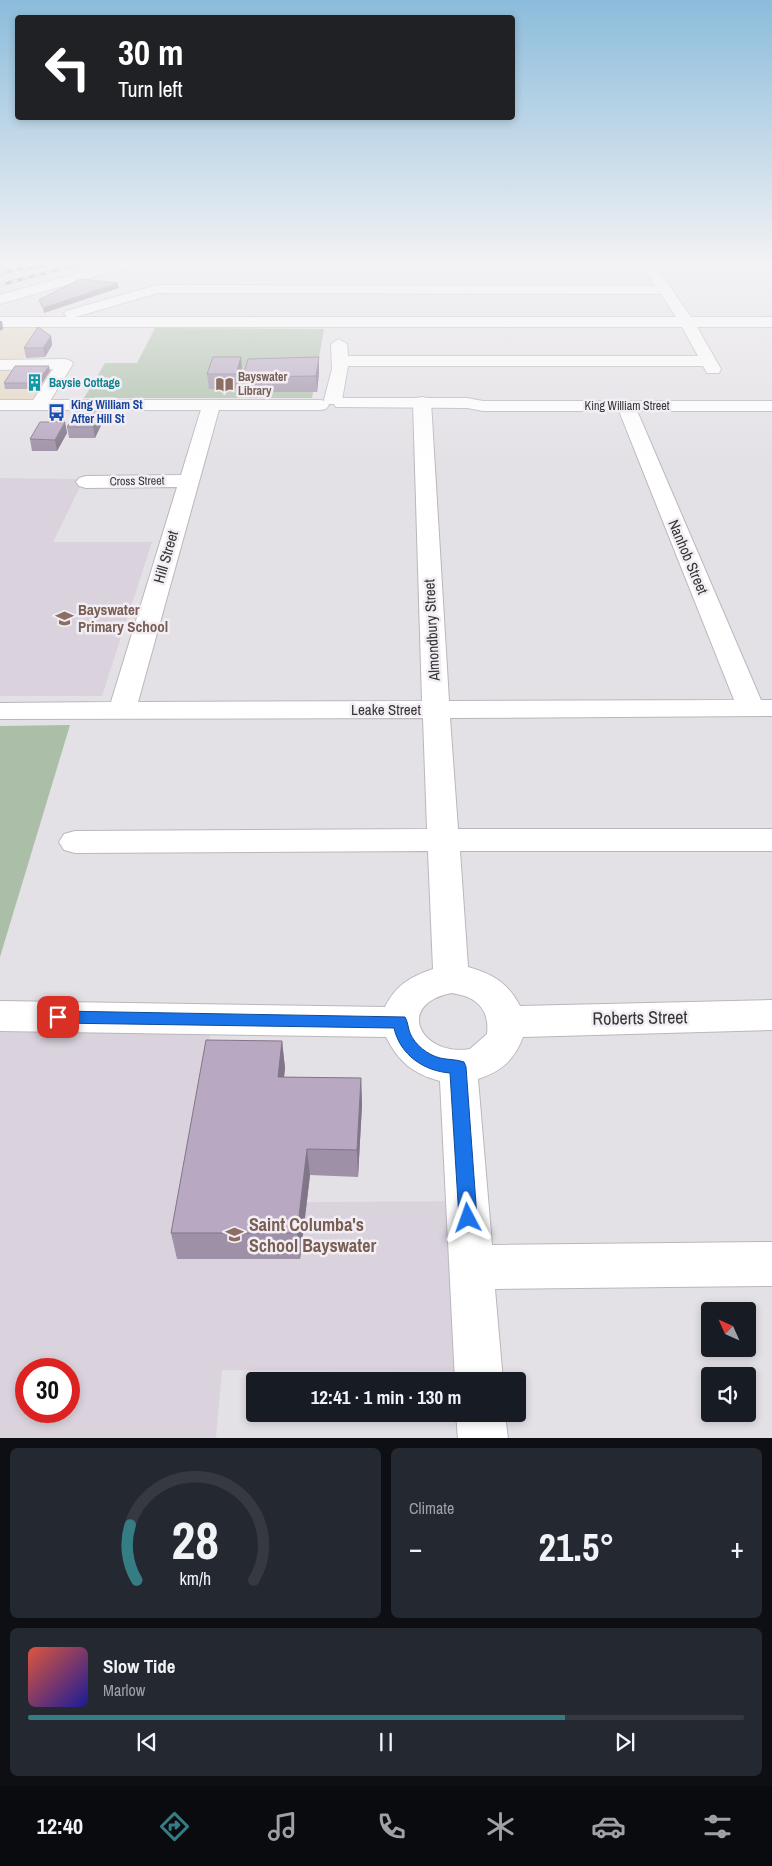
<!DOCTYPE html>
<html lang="en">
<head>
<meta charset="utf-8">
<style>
  :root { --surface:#171b24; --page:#242831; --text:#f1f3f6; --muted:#9ea1a6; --line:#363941; --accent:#357d85 }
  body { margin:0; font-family:"Archivo Narrow",sans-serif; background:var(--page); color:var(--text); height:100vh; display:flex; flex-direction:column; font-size:19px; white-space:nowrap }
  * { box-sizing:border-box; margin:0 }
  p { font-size:16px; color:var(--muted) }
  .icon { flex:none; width:28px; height:28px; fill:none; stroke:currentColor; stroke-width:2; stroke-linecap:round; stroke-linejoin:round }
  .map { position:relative; height:1438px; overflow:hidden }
  .side { display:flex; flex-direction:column; gap:10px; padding:10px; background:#0d0f14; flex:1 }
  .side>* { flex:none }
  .top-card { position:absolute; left:15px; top:15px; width:500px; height:105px; border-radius:5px; box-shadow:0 2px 8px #0003; background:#202124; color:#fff; overflow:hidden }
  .needle { width:32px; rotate:315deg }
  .fabs { position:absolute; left:701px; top:1302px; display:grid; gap:10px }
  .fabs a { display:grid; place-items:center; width:55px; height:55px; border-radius:5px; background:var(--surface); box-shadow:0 2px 8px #0003; font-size:25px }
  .speed { position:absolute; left:15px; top:1358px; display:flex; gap:10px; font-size:25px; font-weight:700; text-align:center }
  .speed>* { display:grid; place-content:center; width:65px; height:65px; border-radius:50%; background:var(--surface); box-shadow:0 2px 8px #0003; line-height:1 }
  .speed .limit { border:8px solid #d22; background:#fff; color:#111 }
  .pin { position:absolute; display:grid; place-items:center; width:42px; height:42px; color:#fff; margin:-21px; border-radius:10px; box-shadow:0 2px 8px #0006 }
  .me { position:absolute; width:55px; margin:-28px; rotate:356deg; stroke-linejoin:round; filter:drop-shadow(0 0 4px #0008) }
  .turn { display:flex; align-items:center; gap:18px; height:105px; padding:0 20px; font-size:22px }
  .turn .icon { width:65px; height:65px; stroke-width:2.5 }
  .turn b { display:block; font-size:35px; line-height:42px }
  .big { font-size:38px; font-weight:800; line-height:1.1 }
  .side .card { flex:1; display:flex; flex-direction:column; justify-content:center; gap:8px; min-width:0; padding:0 18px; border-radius:8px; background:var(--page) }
  .side .dial { align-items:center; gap:0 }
  .dial svg { height:130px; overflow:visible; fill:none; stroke:var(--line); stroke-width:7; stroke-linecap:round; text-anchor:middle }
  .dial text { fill:var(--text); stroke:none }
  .song { display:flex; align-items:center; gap:15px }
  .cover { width:60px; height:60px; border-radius:8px; background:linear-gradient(135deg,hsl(10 70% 55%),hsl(240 70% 35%)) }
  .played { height:5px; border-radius:2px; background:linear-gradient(90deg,var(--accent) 75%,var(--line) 75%) }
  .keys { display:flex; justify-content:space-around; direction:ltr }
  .heat { display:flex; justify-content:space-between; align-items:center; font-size:28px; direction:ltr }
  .side .tiles { flex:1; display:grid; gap:10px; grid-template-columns:1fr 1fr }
  .card:last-child { grid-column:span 2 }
  .trip { position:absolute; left:246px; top:1372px; width:280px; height:50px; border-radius:5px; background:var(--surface); box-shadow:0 2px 8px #0003; font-weight:800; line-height:50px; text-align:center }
  .dock { display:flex; height:80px; justify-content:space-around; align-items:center; background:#090b0e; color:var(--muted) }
  .dock .icon { width:35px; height:35px }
  .dock .selected { color:var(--accent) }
  .dock b { font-size:22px; color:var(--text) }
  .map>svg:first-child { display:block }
  .commercial { fill:#e3d7c3 }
  .built { fill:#dad3de; fill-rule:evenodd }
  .green { fill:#abbfa8 }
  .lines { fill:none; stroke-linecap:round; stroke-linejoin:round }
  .minor-casing { stroke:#bab7bc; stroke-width:2 }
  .major-casing { stroke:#bab7bc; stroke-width:2 }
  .minor { fill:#fff; fill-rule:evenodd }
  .major { fill:#fff; fill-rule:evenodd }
  .rail-casing { stroke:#545356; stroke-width:3 }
  .rail { stroke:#f2eef4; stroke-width:2; stroke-dasharray:6; stroke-linecap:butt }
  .wall { fill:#9e90a7 }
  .shaded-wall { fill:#817688 }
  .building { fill:#b8a8c2; stroke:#817688 }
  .route { fill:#1a73e8; stroke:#114b97 }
  .labels { text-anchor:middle; stroke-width:5; stroke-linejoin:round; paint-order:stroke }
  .far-education-label { font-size:12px; font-weight:bold; fill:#785e54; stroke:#f2eef4; text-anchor:start }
  .far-culture-label { font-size:12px; font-weight:bold; fill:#0d838f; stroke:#f2eef4; text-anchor:start }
  .far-transit-label { font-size:12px; font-weight:bold; fill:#164399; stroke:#f2eef4; text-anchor:start }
  .far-street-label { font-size:12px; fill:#363537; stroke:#f2eef4 }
  .street-label { font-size:15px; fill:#363537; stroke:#f2eef4 }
  .education-label { font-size:15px; font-weight:bold; fill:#785e54; stroke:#f2eef4; text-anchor:start }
  .near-street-label { font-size:18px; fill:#363537; stroke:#f2eef4 }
  .near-education-label { font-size:18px; font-weight:bold; fill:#785e54; stroke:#f2eef4; text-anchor:start }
</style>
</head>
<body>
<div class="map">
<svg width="772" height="1439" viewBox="0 0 772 1439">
  <rect width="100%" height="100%" fill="#e4e1e6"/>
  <path class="commercial" d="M0 322H46L17 367 59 366 38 400H0Z"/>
  <path class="built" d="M0 478 84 479 53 542H152L102 696H0Z
    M0 1016 212 1021 188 1203 467 1201 479 1371 222 1370 216 1438 0 1439ZM26 1369H69V1411H26Z"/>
  <path class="green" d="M155 328 324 329 312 398H84L105 363H137Z
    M70 725 0 957V726Z"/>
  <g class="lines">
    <defs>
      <path id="minor" d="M118 262H139L137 265 0 304V295Z
        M157 262H522L515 266H164Z
        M640 262H653L691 317H772V327H697L721 369 719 373H707L703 366H348L342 400 339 404H327L324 400 332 369 331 344 339 339 347 344 348 356H698L682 327H0V317H67L64 314 66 311 157 285 656 286ZM158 293 661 294 676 317H75Z
        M65 359 71 361 73 364 45 409H33L30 405 53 369 0 370V360Z
        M422 397 428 398 431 402 449 701 734 700 617 406 620 402H632L635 406 761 700H772V716L450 718 458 829H772V851H460L468 967C493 974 508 983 520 1006L772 1000V1030L523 1037C514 1060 502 1071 478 1079L492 1245 772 1242V1286L495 1289 503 1381H455L440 1081C413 1074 398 1061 386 1037L0 1031V1001L385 1007C396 985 410 977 433 969L428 851 75 853 64 850 59 842 64 834 75 831 427 829 423 718 0 719V703L111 702 177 487 86 488 79 486 76 482 79 478 86 476 181 475 202 406 205 402H217L220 406 138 702 422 701 413 402 416 398ZM451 993C476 996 490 1009 487 1034L470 1049C421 1057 394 1005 451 993Z
        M456 1414H505L508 1439H458Z"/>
      <path id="major" d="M342 398H467L483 401H772V411H483L467 408 336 407 333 403 336 399Z
        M0 400H320L326 401 329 405 326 409 320 410H0Z"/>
    </defs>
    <use href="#minor" class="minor-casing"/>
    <use href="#major" class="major-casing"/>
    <use href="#minor" class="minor"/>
    <use href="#major" class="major"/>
    <defs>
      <path id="rail" d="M22 271 56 262
        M0 274 27 267
        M0 285 87 262"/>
    </defs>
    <use href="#rail" class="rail-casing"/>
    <use href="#rail" class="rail"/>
  </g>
  <path class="wall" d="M51 336 52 345 45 357 26 358 24 348Z
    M241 357 242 371 237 389H209L207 374Z
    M50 371 38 389H5L4 383Z
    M319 372 317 392H244L243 377Z
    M104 419 95 438H69L67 427Z
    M65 422 67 433 57 451H32L30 439Z
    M282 1041 285 1068 284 1077 361 1078 362 1105 358 1177 310 1175 300 1259H177L171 1233Z"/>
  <path class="shaded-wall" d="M118 283 119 288 44 313 43 308Z
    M0 321H2L3 329 0 331Z
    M51 336 52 345 45 357 43 348Z
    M241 357 242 371 237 389 236 374Z
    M319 357V372L317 392 316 376Z
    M49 366 50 371 38 389 37 383Z
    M103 408 104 419 95 438 93 427Z
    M65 422 67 433 57 451 55 440Z
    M282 1041 285 1068 281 1104 278 1077Z
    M361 1078 362 1105 358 1177 357 1150Z
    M307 1149 310 1175 300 1259 297 1233Z"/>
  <path class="building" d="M80 279 118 283 43 308 39 300Z
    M38 327 51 336 43 348H24Z
    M213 357H241L236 374H207Z
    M319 357 316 376 243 377 248 359Z
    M15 366H49L37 383H4Z
    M78 408H103L93 427H67Z
    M40 422H65L55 440 30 439Z
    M206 1040 282 1041 278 1077 361 1078 357 1150 307 1149 297 1233H171Z"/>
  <linearGradient id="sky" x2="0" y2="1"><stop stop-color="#8bbcdb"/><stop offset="0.57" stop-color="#f3f2f4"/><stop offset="1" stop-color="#f3f2f4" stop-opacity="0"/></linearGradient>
  <rect width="772" height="463" fill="url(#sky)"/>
  <path class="route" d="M58 1011 405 1017C408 1022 408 1028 410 1033 415 1045 428 1055 440 1058 448 1060 456 1059 464 1062L466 1067 477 1218 475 1224 468 1226 462 1224 459 1218 450 1073C424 1071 400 1055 394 1028L58 1023 52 1022 50 1017 52 1013Z"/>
  <defs>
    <symbol id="building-bare" viewBox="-9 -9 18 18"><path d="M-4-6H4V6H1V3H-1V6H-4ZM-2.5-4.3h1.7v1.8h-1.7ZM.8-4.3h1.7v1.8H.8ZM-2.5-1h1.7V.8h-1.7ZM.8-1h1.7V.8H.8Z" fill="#0f9aa8" stroke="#f2eef4" stroke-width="2.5" paint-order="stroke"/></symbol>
    <symbol id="library-bare" viewBox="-9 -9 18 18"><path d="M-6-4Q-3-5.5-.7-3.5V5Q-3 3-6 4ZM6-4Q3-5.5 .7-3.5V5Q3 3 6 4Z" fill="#8d6e63" stroke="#f2eef4" stroke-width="2.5" paint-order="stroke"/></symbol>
    <symbol id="bus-bare" viewBox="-9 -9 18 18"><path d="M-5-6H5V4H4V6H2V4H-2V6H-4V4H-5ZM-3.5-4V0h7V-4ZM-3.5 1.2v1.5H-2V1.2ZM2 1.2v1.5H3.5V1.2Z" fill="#1a4fb4" stroke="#f2eef4" stroke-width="2.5" paint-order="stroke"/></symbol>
    <symbol id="school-bare" viewBox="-9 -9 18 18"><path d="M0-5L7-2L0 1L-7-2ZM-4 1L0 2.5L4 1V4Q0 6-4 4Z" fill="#8d6e63" stroke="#f2eef4" stroke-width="2.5" paint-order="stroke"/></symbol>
  </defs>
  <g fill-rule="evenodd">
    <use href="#building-bare" x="22" y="370" width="25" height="25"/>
    <use href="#library-bare" x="212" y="372" width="25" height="25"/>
    <use href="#bus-bare" x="44" y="400" width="25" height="25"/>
    <use href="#school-bare" x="52" y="606" width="25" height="25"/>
    <use href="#school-bare" x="222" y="1222" width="25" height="25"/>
  </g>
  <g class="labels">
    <g class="far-education-label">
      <text x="238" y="381">Bayswater<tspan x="238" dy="14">Library</tspan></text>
    </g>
    <g class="far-culture-label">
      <text x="49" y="387">Baysie Cottage</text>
    </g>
    <g class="far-transit-label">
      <text x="71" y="409">King William St<tspan x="71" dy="14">After Hill St</tspan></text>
    </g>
    <g class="far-street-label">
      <text x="627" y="410">King William Street</text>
      <text transform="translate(137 481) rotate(-1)" y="4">Cross Street</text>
    </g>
    <g class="street-label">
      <text transform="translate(166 557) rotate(-74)" y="5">Hill Street</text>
      <text transform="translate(688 557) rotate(67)" y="5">Nanhob Street</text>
      <text transform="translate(432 630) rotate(-93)" y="5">Almondbury Street</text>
      <text x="386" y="715">Leake Street</text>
    </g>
    <g class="education-label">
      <text x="78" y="615">Bayswater<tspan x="78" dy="17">Primary School</tspan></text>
    </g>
    <g class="near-street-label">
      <text transform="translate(640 1018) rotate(-1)" y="6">Roberts Street</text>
    </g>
    <g class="near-education-label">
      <text x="249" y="1231">Saint Columba's<tspan x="249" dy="21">School Bayswater</tspan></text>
    </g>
  </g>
</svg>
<div class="fabs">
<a><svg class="needle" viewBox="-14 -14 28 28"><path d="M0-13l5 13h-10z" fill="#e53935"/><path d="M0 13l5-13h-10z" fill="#9ea1a6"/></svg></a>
<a><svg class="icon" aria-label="sound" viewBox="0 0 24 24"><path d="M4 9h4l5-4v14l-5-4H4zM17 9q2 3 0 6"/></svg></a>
</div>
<div class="speed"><div class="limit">30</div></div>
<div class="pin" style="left:58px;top:1017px;background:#d93025"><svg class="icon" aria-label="arrive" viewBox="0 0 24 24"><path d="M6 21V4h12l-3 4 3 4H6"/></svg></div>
<svg class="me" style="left:468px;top:1218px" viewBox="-20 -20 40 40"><path d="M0-17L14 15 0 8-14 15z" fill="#1a73e8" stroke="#fff" stroke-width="4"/></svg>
<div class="trip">12:41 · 1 min · 130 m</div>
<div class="top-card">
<div class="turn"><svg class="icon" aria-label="left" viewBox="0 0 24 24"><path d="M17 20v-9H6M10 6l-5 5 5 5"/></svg><div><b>30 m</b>Turn left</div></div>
</div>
</div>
<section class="side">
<div class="tiles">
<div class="card dial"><svg viewBox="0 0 100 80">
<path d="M14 69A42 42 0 1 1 86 69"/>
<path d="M14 69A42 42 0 0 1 10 35" stroke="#357d85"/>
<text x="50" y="56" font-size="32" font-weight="700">28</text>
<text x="50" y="72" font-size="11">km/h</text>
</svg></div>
<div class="card"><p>Climate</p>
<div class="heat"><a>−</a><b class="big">21.5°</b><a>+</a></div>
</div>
<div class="card">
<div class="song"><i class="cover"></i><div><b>Slow Tide</b><p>Marlow</p></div></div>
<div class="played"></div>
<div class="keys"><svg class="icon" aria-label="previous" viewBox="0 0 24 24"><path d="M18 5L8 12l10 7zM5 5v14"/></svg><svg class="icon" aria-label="pause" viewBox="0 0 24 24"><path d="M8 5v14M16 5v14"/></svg><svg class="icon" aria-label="next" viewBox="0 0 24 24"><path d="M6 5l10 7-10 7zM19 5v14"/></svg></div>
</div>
</div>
</section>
<nav class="dock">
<b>12:40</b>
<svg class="icon selected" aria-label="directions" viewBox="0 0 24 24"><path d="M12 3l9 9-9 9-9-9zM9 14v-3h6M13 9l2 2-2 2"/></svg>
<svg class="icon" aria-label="music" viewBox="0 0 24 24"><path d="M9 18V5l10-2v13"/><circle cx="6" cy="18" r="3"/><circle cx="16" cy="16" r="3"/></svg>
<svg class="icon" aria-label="phone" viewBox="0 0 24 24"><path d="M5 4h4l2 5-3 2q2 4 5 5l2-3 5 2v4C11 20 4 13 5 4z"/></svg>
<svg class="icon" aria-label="climate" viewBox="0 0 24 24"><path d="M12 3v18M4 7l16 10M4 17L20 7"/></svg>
<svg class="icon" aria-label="car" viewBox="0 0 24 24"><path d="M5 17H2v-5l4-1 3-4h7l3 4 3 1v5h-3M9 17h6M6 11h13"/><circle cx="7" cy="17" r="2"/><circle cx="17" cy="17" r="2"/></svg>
<svg class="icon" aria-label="filters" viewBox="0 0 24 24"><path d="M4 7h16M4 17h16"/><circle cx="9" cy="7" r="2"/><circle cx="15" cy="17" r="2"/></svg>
</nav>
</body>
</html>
